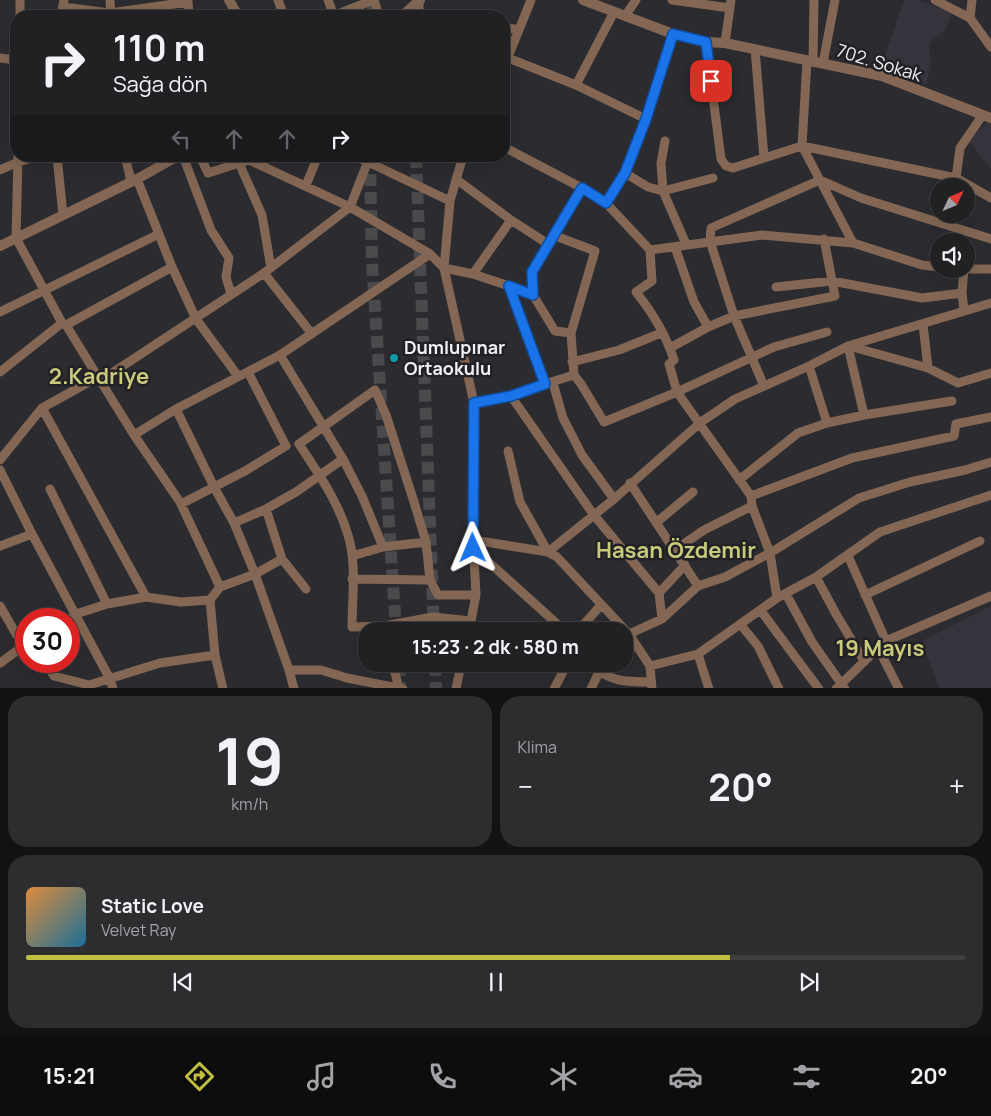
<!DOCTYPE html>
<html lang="tr">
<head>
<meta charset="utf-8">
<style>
  :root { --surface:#212023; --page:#2d2d30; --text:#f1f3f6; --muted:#a2a3a6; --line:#3e3e41; --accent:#c1be40 }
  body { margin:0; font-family:Manrope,sans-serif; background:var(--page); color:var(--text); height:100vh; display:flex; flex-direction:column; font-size:19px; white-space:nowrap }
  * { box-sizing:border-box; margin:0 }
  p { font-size:16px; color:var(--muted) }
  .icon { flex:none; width:28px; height:28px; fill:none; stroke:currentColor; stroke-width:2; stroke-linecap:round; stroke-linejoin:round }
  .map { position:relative; height:688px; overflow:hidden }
  .details { display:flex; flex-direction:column; gap:8px; padding:8px; background:#121213; flex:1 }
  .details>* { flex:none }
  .top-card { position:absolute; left:10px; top:10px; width:500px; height:152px; border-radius:20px; box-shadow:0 5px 20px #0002,0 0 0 1px var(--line); background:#212023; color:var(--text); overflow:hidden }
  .needle { width:32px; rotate:46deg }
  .fabs { position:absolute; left:930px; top:178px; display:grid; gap:10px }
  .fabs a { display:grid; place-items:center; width:45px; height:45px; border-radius:50%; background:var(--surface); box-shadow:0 5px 20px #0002,0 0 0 1px var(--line); font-size:25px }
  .speed { position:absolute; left:15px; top:608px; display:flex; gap:10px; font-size:25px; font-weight:700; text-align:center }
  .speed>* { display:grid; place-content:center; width:65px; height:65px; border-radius:50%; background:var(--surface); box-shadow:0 5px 20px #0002,0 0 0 1px var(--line); line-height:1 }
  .speed .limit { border:8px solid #d22; background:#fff; color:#111 }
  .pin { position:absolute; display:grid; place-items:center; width:42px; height:42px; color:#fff; margin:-21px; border-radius:10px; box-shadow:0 2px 8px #0006 }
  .me { position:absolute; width:55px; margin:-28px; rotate:359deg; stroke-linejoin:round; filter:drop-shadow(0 0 4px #0008) }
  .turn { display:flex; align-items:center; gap:18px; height:105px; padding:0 20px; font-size:22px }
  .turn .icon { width:65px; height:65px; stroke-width:2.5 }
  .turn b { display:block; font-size:35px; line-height:42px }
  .lanes { display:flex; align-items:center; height:48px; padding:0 20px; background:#0003; justify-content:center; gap:25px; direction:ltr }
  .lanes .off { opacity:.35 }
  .big { font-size:38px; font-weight:700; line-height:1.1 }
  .details .tile { flex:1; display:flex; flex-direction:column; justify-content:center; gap:8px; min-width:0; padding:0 18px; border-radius:20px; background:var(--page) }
  .details .dial { align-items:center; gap:0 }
  .dial b { font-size:65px; line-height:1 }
  .song { display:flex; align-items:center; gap:15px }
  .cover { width:60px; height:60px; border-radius:8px; background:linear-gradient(135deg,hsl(30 70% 55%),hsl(200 70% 35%)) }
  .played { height:5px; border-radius:2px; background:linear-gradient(90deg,var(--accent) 75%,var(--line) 75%) }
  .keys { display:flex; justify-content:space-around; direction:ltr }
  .heat { display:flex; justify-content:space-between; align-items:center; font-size:28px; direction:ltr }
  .details .tiles { flex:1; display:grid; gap:8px; grid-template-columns:1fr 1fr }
  .tile:last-child { grid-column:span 2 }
  .trip { position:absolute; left:358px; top:622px; width:275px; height:50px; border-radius:20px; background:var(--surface); box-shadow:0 5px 20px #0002,0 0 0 1px var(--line); font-weight:700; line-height:50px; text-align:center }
  .tab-bar { display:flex; height:80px; justify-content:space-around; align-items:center; background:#0d0d0e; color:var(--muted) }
  .tab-bar .icon { width:35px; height:35px }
  .tab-bar .selected { color:var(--accent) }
  .tab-bar b { font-size:22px; color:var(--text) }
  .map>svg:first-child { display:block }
  .built { fill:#36333d }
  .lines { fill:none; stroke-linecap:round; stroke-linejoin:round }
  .primary-tunnel { stroke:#4a494c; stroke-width:12; stroke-dasharray:12 6; stroke-linecap:butt }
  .minor { stroke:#836754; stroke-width:9 }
  .tertiary { stroke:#836754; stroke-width:10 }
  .route-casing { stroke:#114b97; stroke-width:12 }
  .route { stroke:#1a73e8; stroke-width:9 }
  .culture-dot { fill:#0f9aa8; stroke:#222125; stroke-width:2 }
  .labels { text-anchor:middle; stroke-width:5; stroke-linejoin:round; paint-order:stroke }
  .street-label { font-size:18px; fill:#f1f0f3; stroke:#222125 }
  .poi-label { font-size:18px; font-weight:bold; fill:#f1f0f3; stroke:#222125; text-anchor:start }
  .district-label { font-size:22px; font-weight:bold; fill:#caca7c; stroke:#222125 }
</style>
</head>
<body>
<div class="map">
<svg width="991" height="689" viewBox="0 0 991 689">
  <rect width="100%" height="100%" fill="#2c2b2f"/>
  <path class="built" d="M904 0H917L952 13 946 29 929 43 931 63 926 85 880 70Z
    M989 120 991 121V169L971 144 972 138Z
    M991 606V688H939L922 641Z"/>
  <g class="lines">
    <path class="primary-tunnel" d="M373 16V0
      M370 156 372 262 396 631
      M416 156 434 631
      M399 664 400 686
      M435 664 436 689"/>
    <path class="minor" d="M110 0 111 16
      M278 0 284 16
      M328 0 334 16
      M374 0 379 16
      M672 0 730 8
      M935 0 970 18 991 47
      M63 7 110 13 188 2 189 16
      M419 15 430 16
      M20 16V0
      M61 16 64 0
      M333 16 373 0
      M419 16V0
      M625 16 636 0
      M970 18 972 0
      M504 27 519 30
      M706 42 721 159 726 166 733 168 764 158 755 49
      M725 43 731 0
      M0 58 16 60
      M508 58 576 85 646 119
      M807 61 802 146 956 178 991 198
      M813 62 814 0
      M823 63 835 0
      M504 67 531 0
      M576 85 614 12
      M665 141 661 163 663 191 686 244
      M504 147 582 188 606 203 650 250 762 235 853 243 922 265 939 267
      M18 156 16 238 62 323
      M57 156 63 215
      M125 156 131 181
      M183 156 211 230 229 258 226 277 231 294
      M200 156 208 173 249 160 350 207 430 254
      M354 156 368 162 450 201
      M463 156 450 201 444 268 474 403 473 540 476 595 469 631
      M764 158 802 146 853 243
      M239 163 262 215 271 268
      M0 170 18 162 39 156
      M625 173 648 187 663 191 713 178
      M956 178 960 148 982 116
      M137 179 172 267 196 319 238 376
      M456 179 511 220
      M306 185 318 156
      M582 188 532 272 533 295 555 331 571 333 574 375 581 384 604 422 677 392 774 347 827 332
      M606 203 625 173 646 119 673 34
      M553 235 595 251 571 333
      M675 247 694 302 708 327
      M650 250 652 281 636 292C652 312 666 335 674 360L669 364 677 392 751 496
      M961 269H991
      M964 269 962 293 964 311
      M264 273 312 334
      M473 274 511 220 548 244
      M509 286 533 295
      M776 287 832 281 922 298 962 293
      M0 312 159 234
      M923 324 928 368
      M66 325 172 267
      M848 346 864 415
      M849 346 928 368 958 383 991 373
      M670 348 708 327 734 316 835 296 824 239
      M280 355 343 459 362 496 383 547 426 542
      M572 362 619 350 661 333
      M809 366 827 423
      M0 372 62 323 66 325 98 377 109 375 264 273 350 207 370 156
      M548 383 574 375
      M553 383 563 418 582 455 614 499
      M764 386 734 316 710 241 711 228 820 180 861 198 991 239
      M511 396 593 514 659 593 662 619
      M42 408 146 597
      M176 409 214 487 234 523 255 574 220 587
      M508 451 520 502 548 552 557 557 629 634 662 619 698 586 725 577 770 553 859 498 910 482 965 470 991 462
      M0 460 42 408 98 377 134 435
      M0 470 32 534 110 679 113 689
      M739 480 798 433 827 423 864 415 952 401
      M630 483 698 586
      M50 489 107 604
      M181 504 245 471 286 446 248 372
      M657 522 693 492
      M234 523 266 509
      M473 540 548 552 614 499 701 422 735 399 809 366 848 346 991 303
      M0 546 32 534
      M473 548 565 631
      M675 550 704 530 752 506 751 496 852 458 954 436 956 424 991 417
      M352 556 383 547
      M848 556 886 641
      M282 559 266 509 296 492 343 459
      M816 577 836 614 864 661
      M352 579 430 580
      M306 589 282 559 255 574 289 670H321L347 678 403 689
      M659 593 685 565
      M786 594 812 642 845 689
      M865 595 980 541
      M777 598 816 577 880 532 991 495
      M0 606 23 646
      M761 611 819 689
      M69 619 76 614 107 604 146 597 181 602 210 600
      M740 624 758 646 779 689
      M384 626 433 617 471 621
      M385 631 384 626 352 627C352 598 357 564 348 535 338 501 318 473 299 444L375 390 386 415 414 502 426 542 430 580 438 595H476
      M578 631 601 605
      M629 634 650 666
      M698 654 709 689
      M44 661 54 676 89 685 160 663 215 655
      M0 663 26 644
      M393 664 399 689
      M591 664C608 682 627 682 650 682
      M289 670 294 689
      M223 689 215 655 210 600 220 587 180 502 134 435 176 409 280 355 430 254 444 268 473 274 509 286 545 384 511 396 474 403
      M456 689 461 664
      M554 689 567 664
      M591 689 599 672
      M652 689 650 666 698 654 777 598 770 553 752 506
      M836 689 878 648
      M899 689 878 648 886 641 991 596"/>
    <path class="tertiary" d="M229 0 238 16
      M583 0 673 34 706 42 725 43 882 76 991 118
      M402 16 420 0
      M0 246 137 179 178 156"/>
  </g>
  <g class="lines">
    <defs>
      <path id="route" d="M473 548 474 403 511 396 545 384 509 286 533 295 532 272 582 188 606 203 625 173 646 119 673 34 706 42 711 81"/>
    </defs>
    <use href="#route" class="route-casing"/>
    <use href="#route" class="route"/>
  </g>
  <circle class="culture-dot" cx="394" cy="358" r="5"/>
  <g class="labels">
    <g class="street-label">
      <text transform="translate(879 63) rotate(17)" y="6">702. Sokak</text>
    </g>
    <g class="poi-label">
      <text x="404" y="354">Dumlupınar<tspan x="404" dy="21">Ortaokulu</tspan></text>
    </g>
    <g class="district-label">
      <text x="99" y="384">2.Kadriye</text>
      <text x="676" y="558">Hasan Özdemir</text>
      <text x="880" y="656">19 Mayıs</text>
    </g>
  </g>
</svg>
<div class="fabs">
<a><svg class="needle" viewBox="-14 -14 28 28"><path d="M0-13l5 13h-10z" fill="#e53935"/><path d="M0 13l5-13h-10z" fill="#a2a3a6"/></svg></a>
<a><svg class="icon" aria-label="sound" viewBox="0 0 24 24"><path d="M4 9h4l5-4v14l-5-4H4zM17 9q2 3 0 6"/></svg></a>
</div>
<div class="speed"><div class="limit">30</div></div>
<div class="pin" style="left:711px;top:81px;background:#d93025"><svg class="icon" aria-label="arrive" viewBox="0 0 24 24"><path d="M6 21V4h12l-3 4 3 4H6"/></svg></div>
<svg class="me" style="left:473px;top:548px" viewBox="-20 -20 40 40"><path d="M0-17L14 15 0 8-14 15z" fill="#1a73e8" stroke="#fff" stroke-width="4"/></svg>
<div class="trip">15:23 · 2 dk · 580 m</div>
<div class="top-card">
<div class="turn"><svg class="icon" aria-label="right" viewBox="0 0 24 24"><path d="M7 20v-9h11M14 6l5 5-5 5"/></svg><div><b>110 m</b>Sağa dön</div></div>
<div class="lanes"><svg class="icon off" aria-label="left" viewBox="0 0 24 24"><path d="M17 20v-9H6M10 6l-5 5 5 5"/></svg><svg class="icon off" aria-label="ahead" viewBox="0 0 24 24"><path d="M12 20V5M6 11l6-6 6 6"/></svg><svg class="icon off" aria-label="ahead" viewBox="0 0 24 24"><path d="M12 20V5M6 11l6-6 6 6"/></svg><svg class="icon" aria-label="right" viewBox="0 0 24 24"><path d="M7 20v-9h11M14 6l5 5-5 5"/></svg></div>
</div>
</div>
<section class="details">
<div class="tiles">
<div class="tile dial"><b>19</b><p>km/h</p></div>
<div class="tile"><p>Klima</p>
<div class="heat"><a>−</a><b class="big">20°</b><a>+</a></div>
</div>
<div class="tile">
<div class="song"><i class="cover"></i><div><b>Static Love</b><p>Velvet Ray</p></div></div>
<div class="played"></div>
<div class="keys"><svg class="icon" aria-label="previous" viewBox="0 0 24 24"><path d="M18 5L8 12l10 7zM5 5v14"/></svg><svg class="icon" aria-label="pause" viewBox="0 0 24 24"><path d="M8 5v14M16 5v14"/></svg><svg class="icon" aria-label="next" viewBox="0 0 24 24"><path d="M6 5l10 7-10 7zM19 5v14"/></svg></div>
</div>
</div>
</section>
<nav class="tab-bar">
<b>15:21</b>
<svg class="icon selected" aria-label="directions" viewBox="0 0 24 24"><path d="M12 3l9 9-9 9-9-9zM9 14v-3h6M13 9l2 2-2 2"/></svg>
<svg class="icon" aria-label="music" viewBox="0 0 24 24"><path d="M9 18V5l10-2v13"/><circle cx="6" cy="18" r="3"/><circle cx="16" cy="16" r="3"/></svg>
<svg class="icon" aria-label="phone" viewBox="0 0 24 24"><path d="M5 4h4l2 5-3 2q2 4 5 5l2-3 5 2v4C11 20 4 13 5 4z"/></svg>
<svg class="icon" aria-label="climate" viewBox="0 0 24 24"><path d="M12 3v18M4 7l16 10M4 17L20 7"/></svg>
<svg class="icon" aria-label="car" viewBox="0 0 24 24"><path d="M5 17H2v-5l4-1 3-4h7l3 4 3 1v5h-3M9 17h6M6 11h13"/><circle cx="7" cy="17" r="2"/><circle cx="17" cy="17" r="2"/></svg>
<svg class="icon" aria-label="filters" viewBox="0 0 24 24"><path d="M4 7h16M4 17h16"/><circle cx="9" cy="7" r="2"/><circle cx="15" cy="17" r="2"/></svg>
<b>20°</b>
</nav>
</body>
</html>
